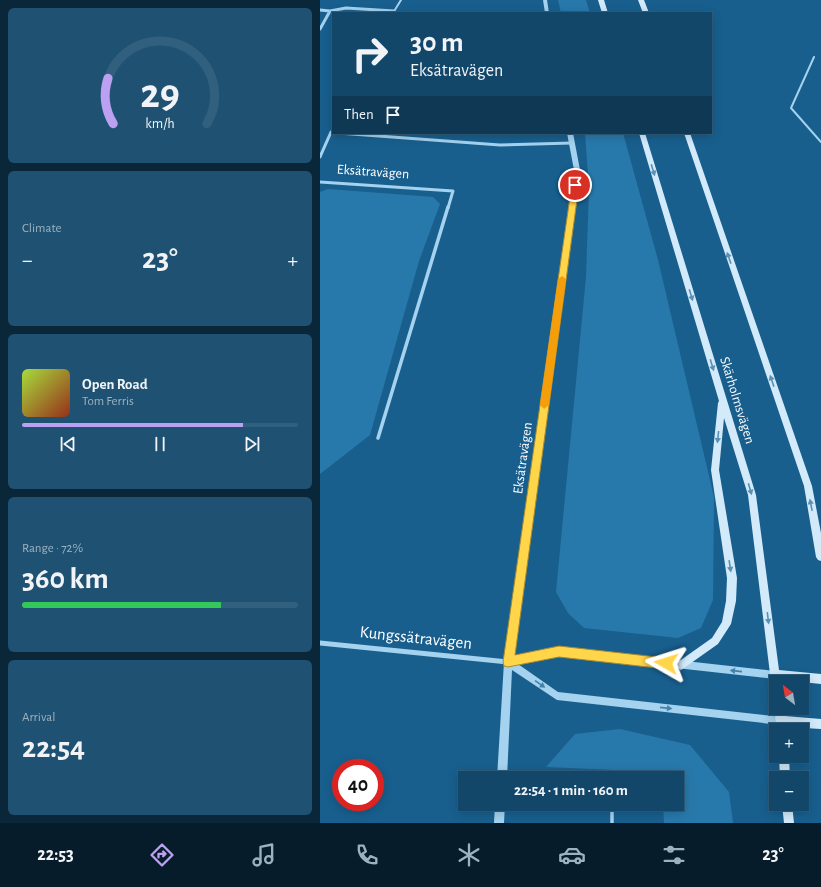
<!DOCTYPE html>
<html lang="en">
<head>
<meta charset="utf-8">
<style>
  :root { --surface:#12476a; --page:#1f5172; --text:#f1f3f6; --muted:#9cb2c1; --line:#315f7e; --accent:#bca0f2 }
  body { margin:0; font-family:"Alegreya Sans",sans-serif; background:var(--page); color:var(--text); height:100vh; display:flex; flex-direction:column; font-size:15px; white-space:nowrap }
  * { box-sizing:border-box; margin:0 }
  p { font-size:13px; color:var(--muted) }
  .icon { flex:none; width:22px; height:22px; fill:none; stroke:currentColor; stroke-width:2; stroke-linecap:round; stroke-linejoin:round }
  .map { position:relative; flex:1; overflow:hidden }
  .side { display:flex; flex-direction:column; gap:8px; padding:8px; background:#0a273a; width:320px }
  .side>* { flex:none }
  .guide { position:absolute; left:12px; top:12px; width:380px; height:122px; border-radius:0px; box-shadow:0 2px 10px #0003,0 0 0 1px var(--line); background:#12476a; color:var(--text); overflow:hidden }
  .needle { width:26px; rotate:329deg }
  .fabs { position:absolute; left:449px; top:675px; display:grid; gap:8px }
  .fabs a { display:grid; place-items:center; width:40px; height:40px; border-radius:0px; background:var(--surface); box-shadow:0 2px 10px #0003,0 0 0 1px var(--line); font-size:20px }
  .speed { position:absolute; left:12px; top:759px; display:flex; gap:8px; font-size:20px; font-weight:700; text-align:center }
  .speed>* { display:grid; place-content:center; width:52px; height:52px; border-radius:50%; background:var(--surface); box-shadow:0 2px 10px #0003,0 0 0 1px var(--line); line-height:1 }
  .speed .limit { border:6px solid #d22; background:#fff; color:#111 }
  .pin { position:absolute; display:grid; place-items:center; width:34px; height:34px; color:#fff; margin:-17px; border:2px solid #fff; border-radius:50%; box-shadow:0 1px 4px #0007 }
  .me { position:absolute; width:44px; margin:-22px; rotate:276deg; stroke-linejoin:round; filter:drop-shadow(0 0 3px #0008) }
  .turn { display:flex; align-items:center; gap:14px; height:84px; padding:0 12px; font-size:18px }
  .turn .icon { width:52px; height:52px; stroke-width:2.5 }
  .turn b { display:block; font-size:28px; line-height:34px }
  .then { display:flex; align-items:center; height:38px; padding:0 12px; background:#0003; gap:8px; font-size:15px }
  .big { font-size:30px; font-weight:700; line-height:1.1 }
  .side .card { flex:1; display:flex; flex-direction:column; justify-content:center; gap:6px; min-width:0; padding:0 14px; border-radius:6px; background:var(--page) }
  .side .dial { align-items:center; gap:0 }
  .dial svg { height:104px; overflow:visible; fill:none; stroke:var(--line); stroke-width:7; stroke-linecap:round; text-anchor:middle }
  .dial text { fill:var(--text); stroke:none }
  .song { display:flex; align-items:center; gap:12px }
  .cover { width:48px; height:48px; border-radius:6px; background:linear-gradient(135deg,hsl(80 70% 55%),hsl(10 70% 35%)) }
  .played { height:4px; border-radius:2px; background:linear-gradient(90deg,var(--accent) 80%,var(--line) 80%) }
  .keys { display:flex; justify-content:space-around; direction:ltr }
  .heat { display:flex; justify-content:space-between; align-items:center; font-size:22px; direction:ltr }
  .charge { height:6px; border-radius:3px; background:linear-gradient(90deg,#34c759 72%,var(--line) 0) }
  .trip { position:absolute; left:138px; top:771px; width:226px; height:40px; border-radius:0px; background:var(--surface); box-shadow:0 2px 10px #0003,0 0 0 1px var(--line); font-weight:700; line-height:40px; text-align:center }
  .menu { display:flex; height:64px; justify-content:space-around; align-items:center; background:#071c2a; color:var(--muted) }
  .menu .icon { width:28px; height:28px }
  .menu .active { color:var(--accent) }
  .menu b { font-size:18px; color:var(--text) }
  main { display:flex; flex:1; min-height:0 }
  .map>svg:first-child { display:block }
  .green { fill:#2879ab }
  .lines { fill:none; stroke-linecap:round; stroke-linejoin:round }
  .service-far1 { stroke:#a4d2ef; stroke-width:2 }
  .service { stroke:#a4d2ef; stroke-width:3.5 }
  .minor-far2 { stroke:#a4d2ef; stroke-width:3 }
  .minor-far1 { stroke:#a4d2ef; stroke-width:3.5 }
  .minor { stroke:#a4d2ef; stroke-width:5 }
  .tertiary { fill:#a4d2ef; fill-rule:evenodd }
  .secondary { fill:#d2eafa; fill-rule:evenodd }
  .oneway { fill:#5990b4 }
  .oneway2 { fill:#4282ab }
  .route { fill:#ffd54a; stroke:#a68a30 }
  .slow { fill:#f59e0b }
  .labels { text-anchor:middle; stroke-width:4; stroke-linejoin:round; paint-order:stroke }
  .street-label { font-size:14px; fill:#fff; stroke:#185f8e }
  .near-street-label { font-size:17px; fill:#fff; stroke:#185f8e }
</style>
</head>
<body>
<main>
<section class="side">
<div class="card dial"><svg viewBox="0 0 100 80">
<path d="M14 69A42 42 0 1 1 86 69"/>
<path d="M14 69A42 42 0 0 1 10 34" stroke="#bca0f2"/>
<text x="50" y="56" font-size="32" font-weight="700">29</text>
<text x="50" y="72" font-size="11">km/h</text>
</svg></div>
<div class="card"><p>Climate</p>
<div class="heat"><a>−</a><b class="big">23°</b><a>+</a></div>
</div>
<div class="card">
<div class="song"><i class="cover"></i><div><b>Open Road</b><p>Tom Ferris</p></div></div>
<div class="played"></div>
<div class="keys"><svg class="icon" aria-label="previous" viewBox="0 0 24 24"><path d="M18 5L8 12l10 7zM5 5v14"/></svg><svg class="icon" aria-label="pause" viewBox="0 0 24 24"><path d="M8 5v14M16 5v14"/></svg><svg class="icon" aria-label="next" viewBox="0 0 24 24"><path d="M6 5l10 7-10 7zM19 5v14"/></svg></div>
</div>
<div class="card"><p>Range · 72%</p><b class="big">360 km</b><div class="charge"></div></div>
<div class="card"><p>Arrival</p><b class="big">22:54</b></div>
</section>
<div class="map">
<svg width="501" height="823" viewBox="0 0 501 823">
  <rect width="100%" height="100%" fill="#185f8e"/>
  <path class="green" d="M238 0H266L270 13H241Z
    M265 133H303L338 260 394 497 393 600 381 628 358 638 264 628 248 613 236 592 266 277 269 189Z
    M8 189 113 197 120 204 99 261 50 435 0 474V192Z
    M300 729 370 745 409 792 413 823H344L343 804H357V778H341L340 772 226 767 255 734Z"/>
  <g class="lines">
    <path class="service-far1" d="M73 13 81 0
      M494 57 471 108 501 142"/>
    <path class="service" d="M292 804V823"/>
    <path class="minor-far2" d="M0 10 10 11 0 29
      M10 11 26 8 74 11
      M18 133 180 145 252 143
      M0 157 11 132 13 133
      M0 182 133 191 128 208"/>
    <path class="minor-far1" d="M58 438 128 207"/>
    <path class="minor" d="M0 643 188 662"/>
    <path class="tertiary" d="M223 0H227L229 13H225Z
      M247 133H253L260 170 193 657 239 647 455 671 458 672 459 675 458 678 455 679 239 655 198 664 238 692 461 717 464 718 465 721 464 724 461 725 237 700 192 670 187 778H177L184 662 254 170Z
      M175 804H185L184 823H174Z"/>
    <path class="secondary" d="M278 0H284L288 13H282Z
      M318 0H324L329 13H323Z
      M319 133H325L436 495 459 670 501 674V684L461 680V682H456V687L452 686 451 682 428 495 404 418 399 470 417 578 416 601 411 624 398 644 364 668 361 670 358 668 356 665 358 662 392 638 402 622 406 601 407 578 391 470 398 403 399 401Z
      M364 133H370L492 486 501 533V561L498 560 496 557 484 486Z
      M455 704 456 708H464L465 716 501 719V729L467 727V730H457L454 708Z
      M459 756H469L470 778H460Z
      M462 804H472L474 823H464Z"/>
  </g>
  <defs><path id="oneway-solid" d="M-6-.8H1V-3.2L6.5 0L1 3.2V.8H-6Z"/></defs>
  <g class="oneway">
    <use href="#oneway-solid" transform="translate(333 170) rotate(73)"/>
    <use href="#oneway-solid" transform="translate(409 258) rotate(-109)"/>
    <use href="#oneway-solid" transform="translate(371 295) rotate(73)"/>
    <use href="#oneway-solid" transform="translate(392 365) rotate(73)"/>
    <use href="#oneway-solid" transform="translate(452 381) rotate(-109)"/>
    <use href="#oneway-solid" transform="translate(398 437) rotate(96)"/>
    <use href="#oneway-solid" transform="translate(430 489) rotate(74)"/>
    <use href="#oneway-solid" transform="translate(491 505) rotate(-101)"/>
    <use href="#oneway-solid" transform="translate(410 566) rotate(81)"/>
    <use href="#oneway-solid" transform="translate(448 618) rotate(83)"/>
  </g>
  <g class="oneway2">
    <use href="#oneway-solid" transform="translate(416 671) rotate(-174)"/>
    <use href="#oneway-solid" transform="translate(220 684) rotate(35)"/>
    <use href="#oneway-solid" transform="translate(346 708) rotate(6)"/>
  </g>
  <path class="route" d="M252 183H258L259 185 195 655 239 646 346 658 350 659 351 663 350 667 346 669 239 657 188 667 184 666 183 662Z"/>
  <path class="slow" d="M242 276 246 279 229 405 224 409 220 405 238 279Z"/>
  <g class="labels">
    <g class="street-label">
      <text transform="translate(53 171) rotate(4)" y="5">Eksätravägen</text>
      <text transform="translate(418 400) rotate(73)" y="5">Skärholmsvägen</text>
      <text transform="translate(202 458) rotate(-82)" y="5">Eksätravägen</text>
    </g>
    <g class="near-street-label">
      <text transform="translate(96 637) rotate(6)" y="6">Kungssätravägen</text>
    </g>
  </g>
</svg>
<div class="fabs">
<a><svg class="needle" viewBox="-14 -14 28 28"><path d="M0-13l5 13h-10z" fill="#e53935"/><path d="M0 13l5-13h-10z" fill="#9cb2c1"/></svg></a>
<a>+</a>
<a>−</a>
</div>
<div class="speed"><div class="limit">40</div></div>
<div class="pin" style="left:255px;top:185px;background:#d93025"><svg class="icon" aria-label="arrive" viewBox="0 0 24 24"><path d="M6 21V4h12l-3 4 3 4H6"/></svg></div>
<svg class="me" style="left:346px;top:663px" viewBox="-20 -20 40 40"><path d="M0-17L14 15 0 8-14 15z" fill="#ffd54a" stroke="#fff" stroke-width="4"/></svg>
<div class="trip">22:54 · 1 min · 160 m</div>
<div class="guide">
<div class="turn"><svg class="icon" aria-label="right" viewBox="0 0 24 24"><path d="M7 20v-9h11M14 6l5 5-5 5"/></svg><div><b>30 m</b>Eksätravägen</div></div>
<div class="then">Then<svg class="icon" aria-label="arrive" viewBox="0 0 24 24"><path d="M6 21V4h12l-3 4 3 4H6"/></svg></div>
</div>
</div>
</main>
<nav class="menu">
<b>22:53</b>
<svg class="icon active" aria-label="directions" viewBox="0 0 24 24"><path d="M12 3l9 9-9 9-9-9zM9 14v-3h6M13 9l2 2-2 2"/></svg>
<svg class="icon" aria-label="music" viewBox="0 0 24 24"><path d="M9 18V5l10-2v13"/><circle cx="6" cy="18" r="3"/><circle cx="16" cy="16" r="3"/></svg>
<svg class="icon" aria-label="phone" viewBox="0 0 24 24"><path d="M5 4h4l2 5-3 2q2 4 5 5l2-3 5 2v4C11 20 4 13 5 4z"/></svg>
<svg class="icon" aria-label="climate" viewBox="0 0 24 24"><path d="M12 3v18M4 7l16 10M4 17L20 7"/></svg>
<svg class="icon" aria-label="car" viewBox="0 0 24 24"><path d="M5 17H2v-5l4-1 3-4h7l3 4 3 1v5h-3M9 17h6M6 11h13"/><circle cx="7" cy="17" r="2"/><circle cx="17" cy="17" r="2"/></svg>
<svg class="icon" aria-label="filters" viewBox="0 0 24 24"><path d="M4 7h16M4 17h16"/><circle cx="9" cy="7" r="2"/><circle cx="15" cy="17" r="2"/></svg>
<b>23°</b>
</nav>
</body>
</html>
